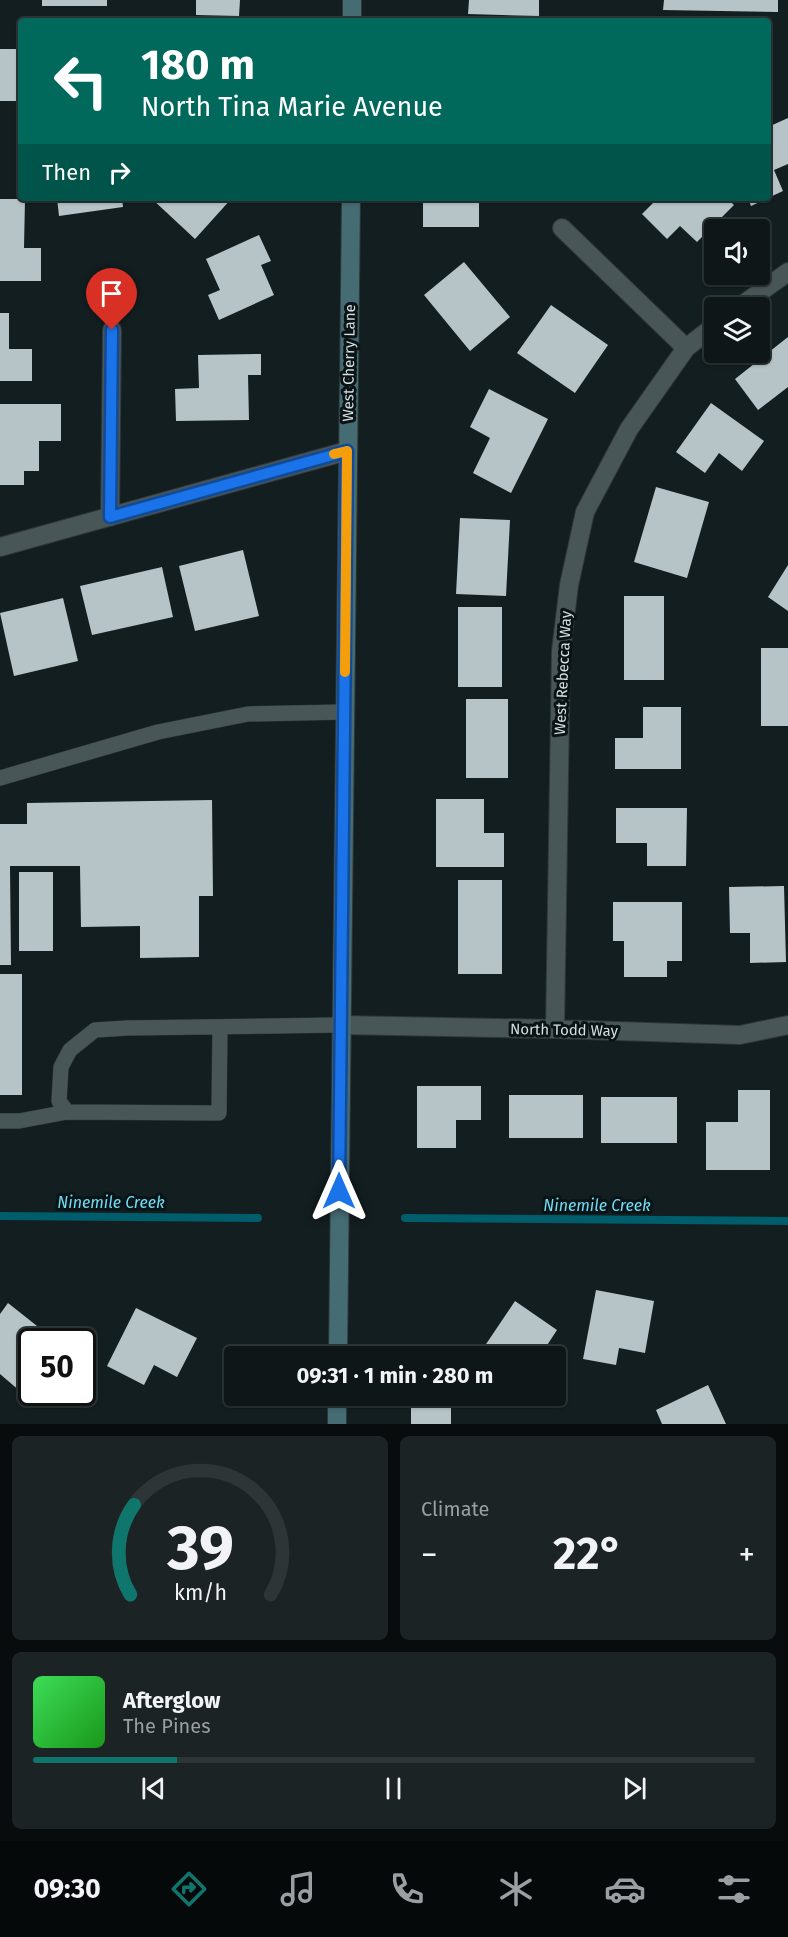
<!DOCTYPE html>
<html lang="en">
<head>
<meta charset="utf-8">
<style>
  :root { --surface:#0e1618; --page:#1c2325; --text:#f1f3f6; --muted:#9b9fa2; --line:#2e3537; --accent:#0f766e }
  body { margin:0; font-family:"Fira Sans",sans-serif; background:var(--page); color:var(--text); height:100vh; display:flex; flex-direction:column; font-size:22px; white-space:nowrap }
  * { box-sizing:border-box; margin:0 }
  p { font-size:20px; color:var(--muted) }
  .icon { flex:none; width:33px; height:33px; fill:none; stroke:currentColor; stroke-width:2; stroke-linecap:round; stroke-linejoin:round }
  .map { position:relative; height:1424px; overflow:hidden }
  .sheet { display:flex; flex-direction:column; gap:12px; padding:12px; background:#080c0d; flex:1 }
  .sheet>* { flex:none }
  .hud { position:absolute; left:18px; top:18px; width:753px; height:183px; border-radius:6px; box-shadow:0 2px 4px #0004,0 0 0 2px var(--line); background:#00695c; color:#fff; overflow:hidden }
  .controls { position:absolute; left:704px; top:219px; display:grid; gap:12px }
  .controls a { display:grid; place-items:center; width:66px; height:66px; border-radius:6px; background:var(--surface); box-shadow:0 2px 4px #0004,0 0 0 2px var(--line); font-size:30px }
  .speed { position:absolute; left:18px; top:1328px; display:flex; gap:12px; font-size:30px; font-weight:700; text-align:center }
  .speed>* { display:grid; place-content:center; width:78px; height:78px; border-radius:50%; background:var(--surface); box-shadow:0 2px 4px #0004,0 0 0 2px var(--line); line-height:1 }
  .speed .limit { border:3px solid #111; border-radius:9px; background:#fff; color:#111 }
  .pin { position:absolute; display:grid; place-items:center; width:51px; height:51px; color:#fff; margin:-62px -26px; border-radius:50% 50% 50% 0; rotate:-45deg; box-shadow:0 0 6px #0007 }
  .pin .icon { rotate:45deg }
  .me { position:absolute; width:66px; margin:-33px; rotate:0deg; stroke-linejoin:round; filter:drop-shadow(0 0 4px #0008) }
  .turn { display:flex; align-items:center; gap:21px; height:126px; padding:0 24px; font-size:27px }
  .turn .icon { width:78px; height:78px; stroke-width:2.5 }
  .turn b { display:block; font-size:42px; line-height:51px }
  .then { display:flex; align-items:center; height:57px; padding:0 24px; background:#0003; gap:12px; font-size:22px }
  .big { font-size:45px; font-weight:700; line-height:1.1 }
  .sheet .tile { flex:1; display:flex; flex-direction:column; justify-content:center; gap:9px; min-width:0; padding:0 21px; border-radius:9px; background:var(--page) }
  .sheet .dial { align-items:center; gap:0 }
  .dial svg { height:156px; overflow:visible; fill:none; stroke:var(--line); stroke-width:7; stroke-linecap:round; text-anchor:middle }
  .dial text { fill:var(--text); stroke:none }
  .song { display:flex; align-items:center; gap:18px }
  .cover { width:72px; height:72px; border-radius:9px; background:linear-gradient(135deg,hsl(130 70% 55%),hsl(120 70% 35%)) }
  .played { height:6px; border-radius:3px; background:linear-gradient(90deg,var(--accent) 20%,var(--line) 20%) }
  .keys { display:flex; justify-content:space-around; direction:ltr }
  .heat { display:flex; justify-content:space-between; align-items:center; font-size:33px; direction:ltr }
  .sheet .tiles { flex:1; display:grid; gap:12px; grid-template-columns:1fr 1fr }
  .tile:last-child { grid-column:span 2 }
  .trip { position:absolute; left:224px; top:1346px; width:342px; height:60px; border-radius:6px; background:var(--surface); box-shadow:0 2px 4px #0004,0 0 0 2px var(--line); font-weight:700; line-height:60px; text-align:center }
  .tab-bar { display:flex; height:96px; justify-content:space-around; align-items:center; background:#06090a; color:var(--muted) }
  .tab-bar .icon { width:42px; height:42px }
  .tab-bar .active { color:var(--accent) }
  .tab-bar b { font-size:27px; color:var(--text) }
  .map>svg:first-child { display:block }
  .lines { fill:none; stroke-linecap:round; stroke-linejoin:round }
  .stream { stroke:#005d6b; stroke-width:8 }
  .building { fill:#b6c4c7 }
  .lane-casing { stroke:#303739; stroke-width:16 }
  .street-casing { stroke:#303739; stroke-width:20 }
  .secondary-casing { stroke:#303739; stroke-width:20 }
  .lane { stroke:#495658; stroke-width:15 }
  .street { stroke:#495658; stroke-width:18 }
  .secondary { stroke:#456c73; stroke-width:18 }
  .route-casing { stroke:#114b97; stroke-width:15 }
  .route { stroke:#1a73e8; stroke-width:10 }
  .slow { stroke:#f59e0b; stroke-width:10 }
  .labels { text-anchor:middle; stroke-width:6; stroke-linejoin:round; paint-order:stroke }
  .street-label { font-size:15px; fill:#d6dedf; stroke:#0a1417 }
  .water-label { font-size:16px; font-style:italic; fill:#6fdff6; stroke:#0a1417 }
</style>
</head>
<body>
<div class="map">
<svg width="788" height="1424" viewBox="0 0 788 1424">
  <rect width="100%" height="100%" fill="#131e20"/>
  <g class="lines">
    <path class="stream" d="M0 1216 258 1218
      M405 1218 788 1221"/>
  </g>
  <path class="building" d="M42 0H107V6H42Z
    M196 0H240L239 16 196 15Z
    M469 0H539V16L468 14Z
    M664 0H778V12L663 10Z
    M0 49H21V101H0Z
    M788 118V164L774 170 783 191 751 206 748 198H768V127Z
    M57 198H122L123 207 59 216Z
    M151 198H232L195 239Z
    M423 198H479V227H423Z
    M658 198H727L734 205 697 242 680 226 667 239 642 214Z
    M0 199H25L24 248H41V281H0Z
    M259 235 271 261 261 265 274 295 219 320 208 295 220 290 206 259Z
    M464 262 510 317 470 351 424 295Z
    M551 305 608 345 575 393 517 353Z
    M0 313H9V349H32V381H0Z
    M788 337V387L758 410 735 379Z
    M261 354V375H248L249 420 176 421 175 389 199 388 198 355Z
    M489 389 548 419 511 493 473 473 490 438 470 427Z
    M711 403 764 441 742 471 719 453 705 473 676 452Z
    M0 404H61V441H39V471H24V485H0Z
    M656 487 709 502 687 578 634 562Z
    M460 518 510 520 506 596 456 594Z
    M243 550 259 616 195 631 179 566Z
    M788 565V611L768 597Z
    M162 567 173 617 92 635 80 586Z
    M624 596H664V680H624Z
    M63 598 78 661 14 676 0 613Z
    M458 607H502V687H458Z
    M761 648H788V726H761Z
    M466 699H508V778H466Z
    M643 707H681V769H615V738H643Z
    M436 799H484V833H504V867H436Z
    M212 800 213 896H199V957L140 958V926L81 927 80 866H10L11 965H0V824H27V803Z
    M616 808H687L686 866H647V843H616Z
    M19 872H53V951H19Z
    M458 880H502V974H458Z
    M784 886 786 962 750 963V933H730L729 887Z
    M613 902H682V961H667V977H624V941H613Z
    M0 974H22V1095H0Z
    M417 1086H481V1120H456V1148H417Z
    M738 1090H770V1170H706V1122H738Z
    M509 1095H583V1138H509Z
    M601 1097H677V1143H601Z
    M596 1290 654 1301 645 1353 619 1348 616 1365 583 1359Z
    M515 1301 557 1330 540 1356H478Z
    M8 1303 56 1341H32V1378L21 1392 0 1374V1314Z
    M136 1308 197 1338 177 1377 154 1365 144 1385 107 1366Z
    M708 1385 726 1424H662L656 1410Z
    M411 1399H451V1424H411Z"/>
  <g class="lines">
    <defs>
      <path id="lane" d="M0 778 158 732 248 714 344 712
        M220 1027 219 1113 67 1112 59 1101 61 1067 70 1050 95 1030 127 1028 340 1025
        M0 1121H19L67 1112"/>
      <path id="street" d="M562 228 686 348
        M738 308 788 272
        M110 517 112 330
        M0 547 347 451
        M340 1025 555 1029 740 1035 788 1025
        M555 1029 561 651 569 585 585 512 629 429 686 348 714 326"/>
      <path id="secondary" d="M352 0V21
        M338 1356 351 198
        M337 1424V1395"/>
    </defs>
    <use href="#lane" class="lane-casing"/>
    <use href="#street" class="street-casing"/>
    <use href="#secondary" class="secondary-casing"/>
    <use href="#lane" class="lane"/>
    <use href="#street" class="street"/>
    <use href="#secondary" class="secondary"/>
  </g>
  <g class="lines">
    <defs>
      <path id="route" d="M112 330 110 517 347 451 339 1191"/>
    </defs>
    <use href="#route" class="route-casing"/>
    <use href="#route" class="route"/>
    <path class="slow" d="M334 454 347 451 345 672"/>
  </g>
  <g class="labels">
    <g class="street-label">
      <text transform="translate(349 363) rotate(-89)" y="5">West Cherry Lane</text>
      <text transform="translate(563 673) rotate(-87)" y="5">West Rebecca Way</text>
      <text transform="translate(564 1030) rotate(1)" y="5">North Todd Way</text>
    </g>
    <g class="water-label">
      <text x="111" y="1208">Ninemile Creek</text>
      <text x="597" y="1211">Ninemile Creek</text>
    </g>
  </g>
</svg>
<div class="controls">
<a><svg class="icon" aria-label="sound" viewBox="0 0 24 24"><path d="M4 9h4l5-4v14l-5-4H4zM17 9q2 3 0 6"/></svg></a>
<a><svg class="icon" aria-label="layers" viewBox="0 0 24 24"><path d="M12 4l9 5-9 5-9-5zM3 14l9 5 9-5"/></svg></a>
</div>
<div class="speed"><div class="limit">50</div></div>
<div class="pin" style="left:112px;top:330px;background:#d93025"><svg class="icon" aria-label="arrive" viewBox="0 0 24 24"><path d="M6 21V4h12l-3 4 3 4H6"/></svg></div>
<svg class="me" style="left:339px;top:1191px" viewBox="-20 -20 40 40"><path d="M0-17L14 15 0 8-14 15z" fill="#1a73e8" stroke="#fff" stroke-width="4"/></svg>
<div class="trip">09:31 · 1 min · 280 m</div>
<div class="hud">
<div class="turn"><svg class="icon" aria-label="left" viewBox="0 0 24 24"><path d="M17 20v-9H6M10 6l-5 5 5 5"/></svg><div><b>180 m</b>North Tina Marie Avenue</div></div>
<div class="then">Then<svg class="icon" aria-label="right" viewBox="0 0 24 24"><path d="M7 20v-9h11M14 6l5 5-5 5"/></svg></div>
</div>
</div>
<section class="sheet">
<div class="tiles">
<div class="tile dial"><svg viewBox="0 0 100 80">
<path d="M14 69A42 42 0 1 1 86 69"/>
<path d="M14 69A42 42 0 0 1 16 23" stroke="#0f766e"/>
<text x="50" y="56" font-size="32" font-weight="700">39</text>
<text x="50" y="72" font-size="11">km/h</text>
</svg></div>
<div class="tile"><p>Climate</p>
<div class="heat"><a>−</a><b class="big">22°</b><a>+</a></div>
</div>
<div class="tile">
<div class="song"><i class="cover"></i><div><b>Afterglow</b><p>The Pines</p></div></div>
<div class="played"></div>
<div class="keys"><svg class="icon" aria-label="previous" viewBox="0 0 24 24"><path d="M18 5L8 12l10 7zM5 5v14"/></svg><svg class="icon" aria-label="pause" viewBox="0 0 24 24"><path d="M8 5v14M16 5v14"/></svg><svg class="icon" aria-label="next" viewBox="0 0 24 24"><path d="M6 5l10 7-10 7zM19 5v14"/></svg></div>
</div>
</div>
</section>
<nav class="tab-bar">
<b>09:30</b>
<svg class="icon active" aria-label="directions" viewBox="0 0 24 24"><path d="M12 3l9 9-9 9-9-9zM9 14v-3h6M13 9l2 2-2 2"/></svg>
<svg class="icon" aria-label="music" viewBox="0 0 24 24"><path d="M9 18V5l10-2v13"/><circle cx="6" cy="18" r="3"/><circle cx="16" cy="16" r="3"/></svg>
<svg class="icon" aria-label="phone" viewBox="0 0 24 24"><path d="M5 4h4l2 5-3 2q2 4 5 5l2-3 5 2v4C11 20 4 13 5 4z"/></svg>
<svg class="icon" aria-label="climate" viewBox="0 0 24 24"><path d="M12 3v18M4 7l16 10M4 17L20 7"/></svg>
<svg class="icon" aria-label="car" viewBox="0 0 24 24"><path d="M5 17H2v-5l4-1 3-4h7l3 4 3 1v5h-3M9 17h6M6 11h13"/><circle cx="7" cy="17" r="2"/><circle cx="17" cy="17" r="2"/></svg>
<svg class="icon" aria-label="filters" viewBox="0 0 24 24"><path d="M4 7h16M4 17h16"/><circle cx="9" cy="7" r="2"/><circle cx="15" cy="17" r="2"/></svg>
</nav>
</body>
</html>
